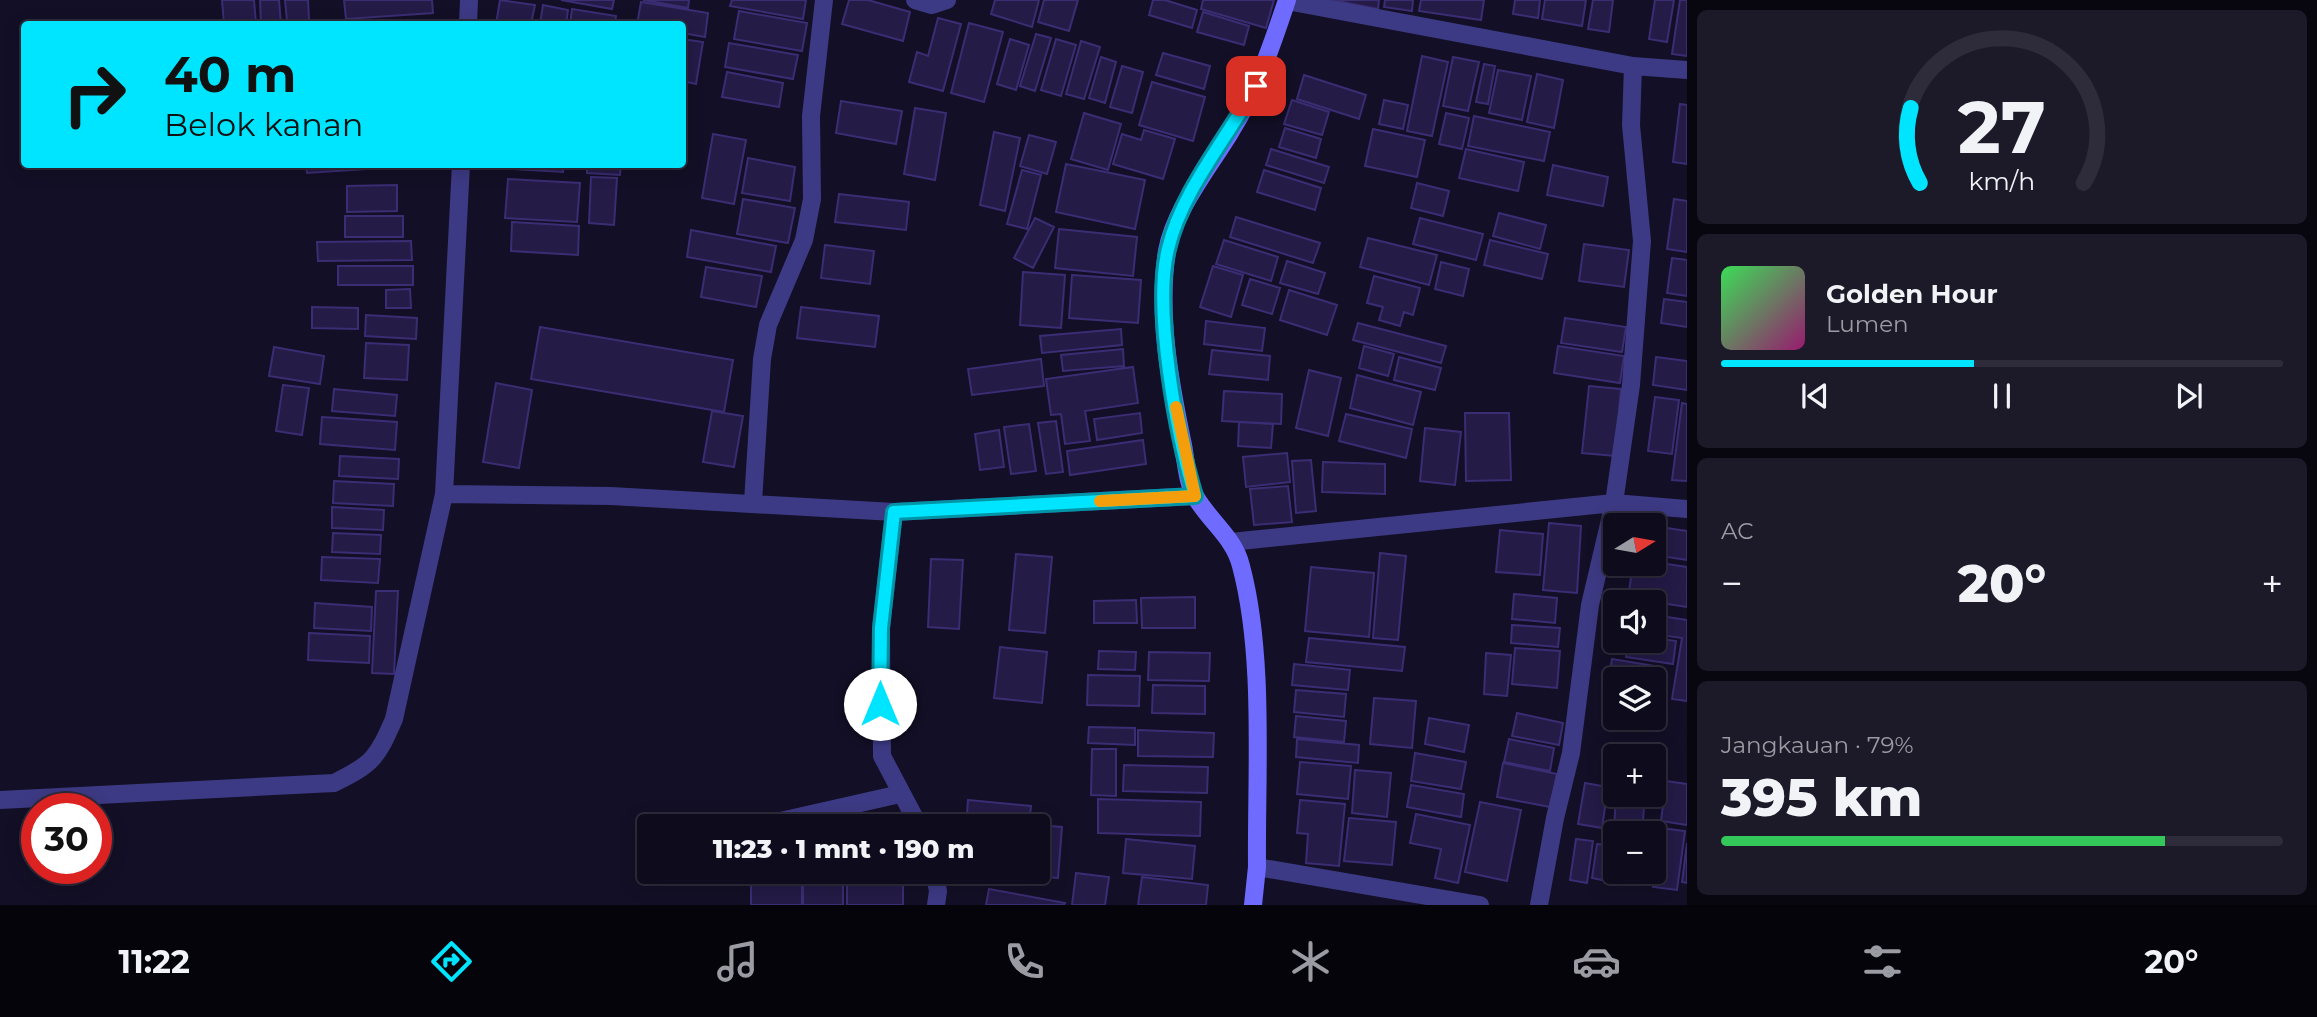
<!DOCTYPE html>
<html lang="id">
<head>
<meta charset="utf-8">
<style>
  :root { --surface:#0e0b1c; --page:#1c1929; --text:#f1f3f6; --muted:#9b9ba3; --line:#2e2b3b; --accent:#00e5ff }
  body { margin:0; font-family:Montserrat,sans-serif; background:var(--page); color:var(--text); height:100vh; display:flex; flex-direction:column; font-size:26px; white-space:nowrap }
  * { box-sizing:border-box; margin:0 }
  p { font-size:23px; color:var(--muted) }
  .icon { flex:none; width:38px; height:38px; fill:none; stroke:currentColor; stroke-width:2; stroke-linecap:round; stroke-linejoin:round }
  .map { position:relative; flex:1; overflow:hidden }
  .drawer { display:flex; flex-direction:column; gap:10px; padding:10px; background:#08060f; width:630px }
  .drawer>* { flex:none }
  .banner { position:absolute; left:21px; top:21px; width:665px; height:147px; border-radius:7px; box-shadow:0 4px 18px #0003,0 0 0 2px var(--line); background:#00e5ff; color:#111; overflow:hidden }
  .needle { width:46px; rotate:79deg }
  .tools { position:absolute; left:1603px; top:513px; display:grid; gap:14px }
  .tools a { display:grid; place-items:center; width:63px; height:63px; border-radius:7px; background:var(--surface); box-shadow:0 4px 18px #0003,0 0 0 2px var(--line); font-size:35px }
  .speed { position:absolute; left:21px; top:793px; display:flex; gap:14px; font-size:35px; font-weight:700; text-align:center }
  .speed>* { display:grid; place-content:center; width:91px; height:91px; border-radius:50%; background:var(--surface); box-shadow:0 4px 18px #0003,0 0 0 2px var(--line); line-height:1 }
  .speed .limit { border:10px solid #d22; background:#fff; color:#111 }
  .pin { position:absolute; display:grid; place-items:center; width:60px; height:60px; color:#fff; margin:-30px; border-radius:14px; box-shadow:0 4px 10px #0006 }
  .me { position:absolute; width:77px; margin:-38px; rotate:0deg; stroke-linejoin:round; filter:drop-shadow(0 0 5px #0008) }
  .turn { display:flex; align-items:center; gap:24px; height:147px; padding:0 28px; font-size:32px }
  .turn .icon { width:91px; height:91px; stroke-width:2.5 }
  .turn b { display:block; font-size:49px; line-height:60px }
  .big { font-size:52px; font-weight:800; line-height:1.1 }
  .drawer .card { flex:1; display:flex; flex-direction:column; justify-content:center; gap:10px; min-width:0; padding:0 24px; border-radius:10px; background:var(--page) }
  .drawer .dial { align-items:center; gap:0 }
  .dial svg { height:182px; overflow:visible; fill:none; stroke:var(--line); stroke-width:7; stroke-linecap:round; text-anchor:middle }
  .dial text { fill:var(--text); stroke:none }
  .song { display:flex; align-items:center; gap:21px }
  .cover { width:84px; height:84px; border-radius:10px; background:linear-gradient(135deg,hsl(130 70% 55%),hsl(320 70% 35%)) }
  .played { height:7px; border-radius:4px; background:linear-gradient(90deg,var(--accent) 45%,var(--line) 45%) }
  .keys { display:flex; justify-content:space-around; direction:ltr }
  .heat { display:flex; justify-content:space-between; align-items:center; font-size:38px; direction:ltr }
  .charge { height:10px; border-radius:5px; background:linear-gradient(90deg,#34c759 79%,var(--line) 0) }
  .trip { position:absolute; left:637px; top:814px; width:413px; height:70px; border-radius:7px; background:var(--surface); box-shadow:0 4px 18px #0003,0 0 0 2px var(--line); font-weight:800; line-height:70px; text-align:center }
  .tab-bar { display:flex; height:112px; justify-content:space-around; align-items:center; background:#06040b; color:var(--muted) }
  .tab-bar .icon { width:49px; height:49px }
  .tab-bar .current { color:var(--accent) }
  .tab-bar b { font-size:32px; color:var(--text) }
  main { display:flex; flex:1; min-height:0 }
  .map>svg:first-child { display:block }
  .building { fill:#241b47; stroke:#3b2d73; stroke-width:2 }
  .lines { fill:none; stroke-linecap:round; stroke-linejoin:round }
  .lane { stroke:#3d3a85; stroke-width:18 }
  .street { stroke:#3d3a85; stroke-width:18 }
  .secondary { stroke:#6f6bff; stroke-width:18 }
  .route-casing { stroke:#0095a6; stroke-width:18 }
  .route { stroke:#00e5ff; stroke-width:12 }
  .slow { stroke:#f59e0b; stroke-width:12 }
</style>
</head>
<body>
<main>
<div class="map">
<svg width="1687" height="905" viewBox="0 0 1687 905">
  <rect width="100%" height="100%" fill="#130f26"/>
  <path class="building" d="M222 0H254L256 24H224Z
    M260 0H279L281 24H261Z
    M285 0H308L309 20 287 21Z
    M344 0H432L433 13 346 19Z
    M500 0 535 5 531 24H496Z
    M561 0H614L612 9Z
    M643 0H689L688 8Z
    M732 0H806L803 19 730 6Z
    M849 0H868L910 12 903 41 842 24Z
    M995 0H1039L1032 27 991 14Z
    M1044 0H1078L1069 31 1038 22Z
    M1153 0H1165L1197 10 1192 28 1149 15Z
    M1203 0H1274L1266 28 1201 9Z
    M1332 0H1379L1378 9Z
    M1385 0H1413L1412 11 1384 7Z
    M1421 0H1484L1481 20 1419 11Z
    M1515 0H1540L1538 18 1513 14Z
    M1545 0H1586L1582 26 1542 19Z
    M1593 0H1613L1609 32 1588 29Z
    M1655 0H1674L1667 42 1649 39Z
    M1680 0H1687V56L1672 54Z
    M641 2 708 13 705 37 682 33V24H637Z
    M543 5 568 10 566 24H540Z
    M572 9 616 16 615 24H570Z
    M739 11 807 23 802 51 734 39Z
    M1203 12 1249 26 1244 45 1197 32Z
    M938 18 961 24 943 91 909 82 917 52 928 56Z
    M969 23 1003 32 984 102 951 93Z
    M1036 34 1051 38 1035 91 1020 86Z
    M682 39 703 42 696 84 682 81Z
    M1010 39 1029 45 1016 90 997 84Z
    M1056 39 1076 45 1061 96 1041 90Z
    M1081 41 1100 47 1084 99 1066 94Z
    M729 43 798 55 793 79 725 67Z
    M1163 53 1210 66 1204 89 1156 75Z
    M1422 56 1448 62 1432 136 1407 131Z
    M1101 57 1116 62 1105 103 1089 98Z
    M1453 57 1479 62 1468 111 1443 106Z
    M1484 64 1495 66 1488 104 1476 102Z
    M1122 66 1143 72 1132 113 1110 107Z
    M1498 70 1531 76 1522 120 1489 113Z
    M727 72 783 83 779 107 722 97Z
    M1537 74 1563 80 1554 128 1527 122Z
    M1304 75 1366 95 1359 119 1297 99Z
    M1152 82 1205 97 1193 141 1139 125Z
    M1292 100 1329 112 1322 135 1284 124Z
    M1384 100 1408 105 1403 129 1379 124Z
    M841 101 902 111 896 144 836 133Z
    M1680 104 1687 105V164L1673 162Z
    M915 108 946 113 935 180 904 174Z
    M1084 113 1121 124 1108 170 1071 159Z
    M1446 113 1469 118 1462 149 1439 144Z
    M1474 116 1550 132 1544 161 1468 146Z
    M1285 128 1321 139 1316 158 1279 147Z
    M1373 129 1425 140 1417 177 1365 166Z
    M1144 130 1175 139 1163 179 1113 164 1122 134 1141 140Z
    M994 132 1020 138 1005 211 980 205Z
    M713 134 746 140 734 204 702 198Z
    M1029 135 1056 142 1047 174 1020 166Z
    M1271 149 1329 167 1324 183 1266 165Z
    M1466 149 1524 162 1518 191 1459 178Z
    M748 158 795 167 790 201 742 193Z
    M306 164H396V167L307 173Z
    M494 164H563V172L493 168Z
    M587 164H621L620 175 587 173Z
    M1066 164 1145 180 1135 229 1056 212Z
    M1553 165 1608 177 1603 206 1547 195Z
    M1022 170 1041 175 1027 229 1007 224Z
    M1264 170 1321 188 1315 210 1257 192Z
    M591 177 617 178 614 225 589 223Z
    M508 179 580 183 577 222 505 218Z
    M1417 183 1449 191 1443 216 1411 208Z
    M397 185V211L347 212V186Z
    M839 194 909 202 906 230 835 222Z
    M743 199 795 208 788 243 737 234Z
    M1674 199 1687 201V252L1667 249Z
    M1499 213 1546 225 1540 249 1493 236Z
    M345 216H403V237H345Z
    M1236 217 1320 243 1313 263 1230 237Z
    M1035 218 1054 227 1033 268 1014 258Z
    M1420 218 1483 234 1476 260 1413 244Z
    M512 222 579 226 578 255 511 251Z
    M1059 229 1137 237 1133 276 1055 268Z
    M691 230 776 246 771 272 687 257Z
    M1368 238 1437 255 1429 285 1360 267Z
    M1224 240 1278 257 1271 281 1216 264Z
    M1490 240 1548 254 1542 279 1484 265Z
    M411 241 412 260 318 261 317 242Z
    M1584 244 1629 250 1624 287 1579 281Z
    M825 245 874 251 870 284 821 278Z
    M1672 258 1687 260V296L1667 293Z
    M1287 261 1325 273 1318 294 1280 283Z
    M1441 262 1469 269 1463 296 1435 289Z
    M338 266H413V285H338Z
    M1213 266 1243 275 1231 317 1200 307Z
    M706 267 762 276 756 307 701 297Z
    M1023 272 1065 275 1061 328 1020 325Z
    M1072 275 1141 280 1138 323 1069 318Z
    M1374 276 1420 288 1413 315 1404 312 1400 326 1379 320 1383 307 1367 303Z
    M1250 279 1280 288 1272 314 1242 305Z
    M410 289 411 308H386V290Z
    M1289 290 1337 305 1327 335 1280 320Z
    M1664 299 1687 302V327L1661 323Z
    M312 307 358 308V329L312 328Z
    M801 307 879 316 875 347 797 338Z
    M366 315 417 318 416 339 365 336Z
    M1565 318 1626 327 1622 352 1561 343Z
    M1206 321 1265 328 1262 351 1204 344Z
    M1358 323 1446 346 1441 363 1353 340Z
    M540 327 733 360 724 412 531 379Z
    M1121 329 1122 345 1042 353 1040 336Z
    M366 343 409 345 407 380 364 378Z
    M1364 346 1394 354 1388 376 1359 368Z
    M1558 346 1624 356 1620 383 1554 373Z
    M274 347 324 356 320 384 269 376Z
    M1123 349 1124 366 1063 371 1061 355Z
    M1212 350 1270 356 1268 380 1209 374Z
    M1399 357 1441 368 1435 390 1394 380Z
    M1656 357 1687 361V390L1653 385Z
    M1041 359 1044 386 972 395 968 369Z
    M1133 367 1138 403 1085 411 1090 441 1065 444 1061 414 1051 415 1046 379Z
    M1309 370 1341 378 1328 436 1296 428Z
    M1357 375 1421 392 1413 425 1350 408Z
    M496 383 532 390 519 468 483 462Z
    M283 385 309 388 302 435 276 431Z
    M1589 386 1621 389 1615 456 1582 453Z
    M334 389 397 395 395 416 332 411Z
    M1224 391 1282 394 1281 424 1222 421Z
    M1655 397 1679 400 1672 454 1648 451Z
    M1682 403 1687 404V481L1672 480Z
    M712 411 743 416 734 467 703 462Z
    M1140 413 1142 433 1097 440 1094 419Z
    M1465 413H1509L1511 480 1466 481Z
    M1346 414 1412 429 1406 458 1339 441Z
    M322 417 397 422 395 450 320 444Z
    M1056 421 1063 472 1046 474 1038 423Z
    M1239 422 1273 424 1271 448 1238 446Z
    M1029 424 1036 471 1011 474 1004 427Z
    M1425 428 1461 432 1455 485 1420 481Z
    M999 430 1004 467 980 470 975 434Z
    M1143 440 1146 464 1070 475 1067 451Z
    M1287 453 1290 482 1246 487 1243 457Z
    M340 456 399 459 398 479 339 476Z
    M1311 460 1316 511 1296 513 1292 461Z
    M1323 462 1385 464V494L1322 492Z
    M334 481 394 484 393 506 333 503Z
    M1288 486 1292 522 1254 525 1250 489Z
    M332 507 384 510 383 530 332 528Z
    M1549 523 1581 526 1577 593 1543 590Z
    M1654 526 1687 531V560L1654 555Z
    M1500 530 1543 534 1540 575 1496 572Z
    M333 533 381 535 380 554 332 552Z
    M1380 553 1406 556 1398 640 1373 638Z
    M1016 554 1052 557 1045 633 1009 630Z
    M322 557 380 559 378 583 321 580Z
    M931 559 963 560 959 629 928 627Z
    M1654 562 1687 567V607L1628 598 1633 564Z
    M1311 567 1374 573 1369 637 1305 631Z
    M376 591H398L394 674 372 673Z
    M1514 594 1557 598 1555 623 1512 619Z
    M1195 597V628H1142L1141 598Z
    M1136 600 1137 623H1094V601Z
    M315 603 372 607 371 631 314 628Z
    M1654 615 1687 620V701L1672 699 1682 638 1654 634Z
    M1512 625 1560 628 1558 647 1511 643Z
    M309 633 370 636 369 663 308 660Z
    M1309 638 1405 647 1402 671 1306 662Z
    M1654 638 1676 641 1673 664 1626 657 1629 640H1654Z
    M1000 647 1047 652 1042 703 994 698Z
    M1515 648 1560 651 1557 688 1512 684Z
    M1099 651 1136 652 1135 670 1098 669Z
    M1149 652 1210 653 1209 681 1148 680Z
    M1486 653 1511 655 1507 696 1484 694Z
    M1612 659 1661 667 1656 698 1654 679H1615V692L1607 690Z
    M1294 664 1350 670 1348 690 1292 685Z
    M1088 675 1140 676 1139 706 1087 705Z
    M1153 685 1205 686V714L1152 713Z
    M1296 690 1346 694 1344 717 1294 712Z
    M1606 695 1615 697V718H1648L1646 728 1603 722Z
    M1374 698 1416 701 1412 748 1370 744Z
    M1517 713 1563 723 1559 745 1512 736Z
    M1296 716 1346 721 1344 742 1294 737Z
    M1429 718 1469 725 1464 752 1425 744Z
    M1089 727 1135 728V745L1088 743Z
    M1138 730 1214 733 1213 757 1138 756Z
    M1297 739 1359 745 1358 763 1296 757Z
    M1509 739 1554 748 1550 771 1504 762Z
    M1092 749H1116V796L1091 795Z
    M1415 753 1466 762 1461 789 1411 781Z
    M1300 762 1351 766 1348 799 1297 794Z
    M1503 763 1557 774 1550 807 1497 797Z
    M1124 765 1208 767 1207 793 1123 791Z
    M1355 770 1391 773 1387 817 1352 813Z
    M1666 781 1687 784V825L1661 821Z
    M1585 783 1608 787 1602 828 1578 824Z
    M1411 785 1464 794 1461 817 1407 807Z
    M1616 794H1645L1642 833H1615V869L1612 868Z
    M1098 799 1201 802 1200 836 1098 833Z
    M968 800 1031 806 1029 826H966Z
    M1300 800 1345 804 1339 866 1306 863 1308 834 1297 833Z
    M1480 802 1521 810 1507 881 1465 872Z
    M1416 814 1470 825 1458 883 1435 878 1441 849 1410 843Z
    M1349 818 1396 822 1392 865 1344 861Z
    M1037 825 1062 827 1058 878 1032 876V872H1038Z
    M1661 828 1685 831 1677 890 1653 887Z
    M1126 839 1195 846 1192 879 1123 873Z
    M1576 839 1593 841 1587 883 1570 880Z
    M1687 843V883L1682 882Z
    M1597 844 1607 845 1602 880 1592 878Z
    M751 872H802V905H751Z
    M803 872H843V905H803Z
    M847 872H903V905H847Z
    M983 872H1024L1023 876Z
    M1076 873 1109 877 1105 905H1072Z
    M1142 877 1208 885 1206 905H1138Z
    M989 889 1065 903 1064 905H986Z"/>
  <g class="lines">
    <path class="lane" d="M759 826 900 794"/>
    <path class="street" d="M915 0 932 5 947 0
      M1287 1 1633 66 1687 70
      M468 24 469 0
      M444 494 611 496 894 512 1195 496
      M753 502 762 359 768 325 804 240 812 199 811 116 824 0
      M894 512 881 628 882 756 919 826
      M1231 542 1614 503 1687 509
      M0 800 334 783C373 764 377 758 394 719L444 494 461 164
      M1257 867 1480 905
      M934 872 938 891 936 905
      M1539 905 1555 818 1571 753 1590 605 1614 503 1631 385 1642 241 1631 125 1633 66"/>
    <path class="secondary" d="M1253 905 1257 867C1256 773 1265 656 1241 566 1234 537 1209 521 1195 496 1187 482 1186 461 1183 445 1170 383 1157 314 1167 251 1174 210 1210 166 1231 131 1257 90 1272 45 1287 0"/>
  </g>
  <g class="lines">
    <defs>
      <path id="route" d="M880 704 881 628 894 512 1195 496C1177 436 1153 309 1168 249 1181 192 1228 137 1256 86"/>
    </defs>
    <use href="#route" class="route-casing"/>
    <use href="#route" class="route"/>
    <path class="slow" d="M1100 501 1195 496 1176 407"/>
  </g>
</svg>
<div class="tools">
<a><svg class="needle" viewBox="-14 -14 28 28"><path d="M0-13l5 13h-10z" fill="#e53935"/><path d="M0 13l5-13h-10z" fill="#9b9ba3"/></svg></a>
<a><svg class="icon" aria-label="sound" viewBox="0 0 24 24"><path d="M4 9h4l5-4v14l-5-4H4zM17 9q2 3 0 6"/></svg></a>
<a><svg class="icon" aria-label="layers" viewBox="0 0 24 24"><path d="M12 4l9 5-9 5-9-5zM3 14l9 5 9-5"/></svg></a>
<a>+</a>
<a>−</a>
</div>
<div class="speed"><div class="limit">30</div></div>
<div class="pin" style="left:1256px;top:86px;background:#d93025"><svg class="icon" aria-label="arrive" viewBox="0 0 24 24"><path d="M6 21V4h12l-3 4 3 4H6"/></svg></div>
<svg class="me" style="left:880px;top:704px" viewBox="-20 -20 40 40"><circle r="19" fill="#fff"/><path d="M0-13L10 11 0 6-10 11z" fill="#00e5ff"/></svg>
<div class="trip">11:23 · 1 mnt · 190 m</div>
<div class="banner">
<div class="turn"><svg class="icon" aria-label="right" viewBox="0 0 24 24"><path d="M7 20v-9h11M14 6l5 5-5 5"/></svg><div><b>40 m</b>Belok kanan</div></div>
</div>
</div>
<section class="drawer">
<div class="card dial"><svg viewBox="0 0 100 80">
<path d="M14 69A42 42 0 1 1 86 69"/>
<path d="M14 69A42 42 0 0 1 10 36" stroke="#00e5ff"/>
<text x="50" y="56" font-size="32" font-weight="700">27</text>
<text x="50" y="72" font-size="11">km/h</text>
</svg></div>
<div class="card">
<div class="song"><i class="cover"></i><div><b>Golden Hour</b><p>Lumen</p></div></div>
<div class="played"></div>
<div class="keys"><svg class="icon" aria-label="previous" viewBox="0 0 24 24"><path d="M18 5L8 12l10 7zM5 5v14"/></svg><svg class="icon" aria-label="pause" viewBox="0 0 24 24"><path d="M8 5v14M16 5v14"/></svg><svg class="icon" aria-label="next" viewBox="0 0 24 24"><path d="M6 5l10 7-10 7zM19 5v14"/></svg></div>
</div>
<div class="card"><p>AC</p>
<div class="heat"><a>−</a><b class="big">20°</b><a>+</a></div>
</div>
<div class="card"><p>Jangkauan · 79%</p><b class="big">395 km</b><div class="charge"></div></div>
</section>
</main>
<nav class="tab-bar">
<b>11:22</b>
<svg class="icon current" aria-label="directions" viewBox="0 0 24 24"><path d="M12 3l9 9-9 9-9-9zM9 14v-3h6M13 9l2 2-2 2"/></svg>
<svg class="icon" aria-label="music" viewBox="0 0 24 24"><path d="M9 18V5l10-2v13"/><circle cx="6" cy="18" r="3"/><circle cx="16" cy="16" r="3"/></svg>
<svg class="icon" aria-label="phone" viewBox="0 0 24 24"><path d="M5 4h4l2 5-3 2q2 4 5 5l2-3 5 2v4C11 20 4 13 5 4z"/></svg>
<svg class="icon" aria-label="climate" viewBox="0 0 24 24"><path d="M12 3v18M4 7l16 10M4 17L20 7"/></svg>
<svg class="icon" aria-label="car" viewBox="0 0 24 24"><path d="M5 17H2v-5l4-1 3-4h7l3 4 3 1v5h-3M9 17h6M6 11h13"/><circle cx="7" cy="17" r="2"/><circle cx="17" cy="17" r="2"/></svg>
<svg class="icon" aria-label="filters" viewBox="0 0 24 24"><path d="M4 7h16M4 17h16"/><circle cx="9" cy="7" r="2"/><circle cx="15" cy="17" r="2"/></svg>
<b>20°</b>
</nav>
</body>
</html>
